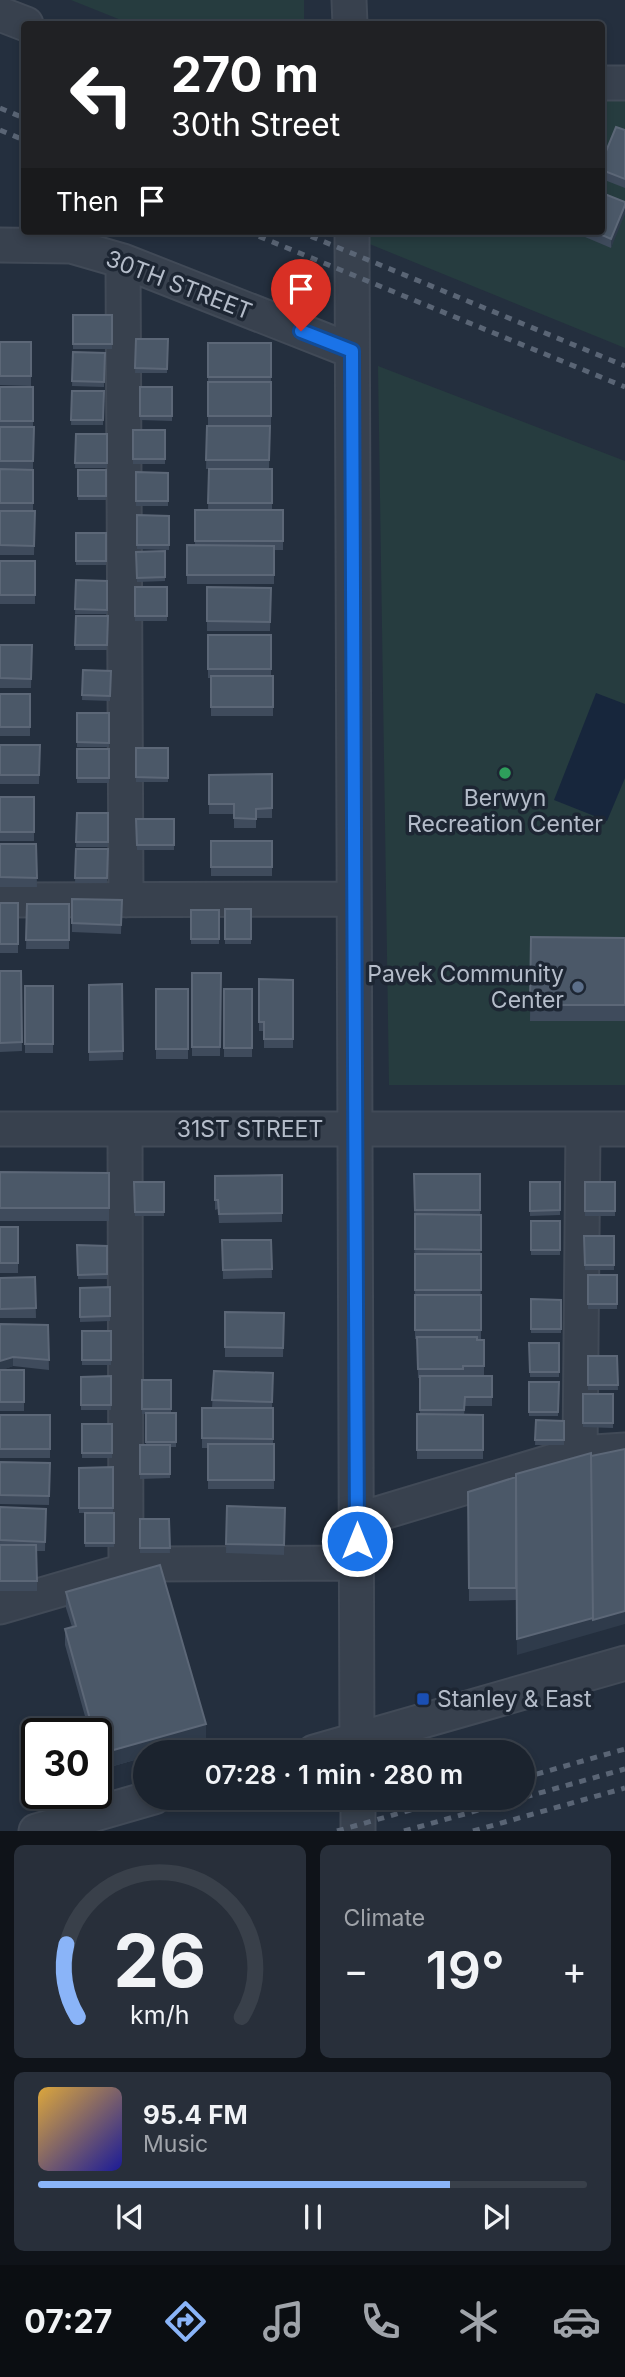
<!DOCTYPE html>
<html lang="en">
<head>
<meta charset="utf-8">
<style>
  :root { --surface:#1b232e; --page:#282f3a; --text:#f1f3f6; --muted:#a0a4aa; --line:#39404a; --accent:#8ab4f8 }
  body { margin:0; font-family:Inter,sans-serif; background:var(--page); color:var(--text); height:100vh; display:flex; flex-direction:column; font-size:26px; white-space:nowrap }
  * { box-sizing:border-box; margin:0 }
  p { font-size:23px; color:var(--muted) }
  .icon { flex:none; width:38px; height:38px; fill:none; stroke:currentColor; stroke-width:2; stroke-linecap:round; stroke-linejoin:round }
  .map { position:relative; height:1831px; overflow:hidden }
  .panel { display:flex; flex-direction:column; gap:14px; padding:14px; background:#0f1319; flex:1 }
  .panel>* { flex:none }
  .guide { position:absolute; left:21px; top:21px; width:584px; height:214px; border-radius:7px; box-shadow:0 4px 10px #0003,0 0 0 2px var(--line); background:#202124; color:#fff; overflow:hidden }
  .speed { position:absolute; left:21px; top:1718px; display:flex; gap:14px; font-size:35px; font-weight:700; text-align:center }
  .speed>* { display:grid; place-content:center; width:91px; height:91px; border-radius:50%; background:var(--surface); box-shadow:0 4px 10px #0003,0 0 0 2px var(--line); line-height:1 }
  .speed .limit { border:4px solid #111; border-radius:10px; background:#fff; color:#111 }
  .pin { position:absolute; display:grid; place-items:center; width:60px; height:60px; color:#fff; margin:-72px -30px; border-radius:50% 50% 50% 0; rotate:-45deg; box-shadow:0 0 7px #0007 }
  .pin .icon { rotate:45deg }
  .me { position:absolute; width:77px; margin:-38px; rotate:0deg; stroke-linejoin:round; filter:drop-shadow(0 0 5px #0008) }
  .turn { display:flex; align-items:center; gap:24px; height:147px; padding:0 35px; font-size:32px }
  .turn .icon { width:91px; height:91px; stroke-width:2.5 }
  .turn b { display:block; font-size:49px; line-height:60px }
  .then { display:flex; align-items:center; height:66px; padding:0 35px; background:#0003; gap:14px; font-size:26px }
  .big { font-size:52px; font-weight:600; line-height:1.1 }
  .panel .card { flex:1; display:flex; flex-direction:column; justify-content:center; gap:10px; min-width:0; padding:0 24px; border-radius:10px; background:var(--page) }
  .panel .dial { align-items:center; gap:0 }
  .dial svg { height:182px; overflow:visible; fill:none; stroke:var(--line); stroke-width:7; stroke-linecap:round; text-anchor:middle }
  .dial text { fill:var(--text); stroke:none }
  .song { display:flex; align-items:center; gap:21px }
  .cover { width:84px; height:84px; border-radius:10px; background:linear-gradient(135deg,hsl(40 70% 55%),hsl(240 70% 35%)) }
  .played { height:7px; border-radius:4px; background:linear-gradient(90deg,var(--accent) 75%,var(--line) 75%) }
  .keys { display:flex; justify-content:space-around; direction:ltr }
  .heat { display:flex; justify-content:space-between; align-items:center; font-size:38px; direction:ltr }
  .panel .tiles { flex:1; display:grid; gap:14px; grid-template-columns:1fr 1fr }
  .card:last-child { grid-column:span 2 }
  .trip { position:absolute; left:133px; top:1740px; width:402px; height:70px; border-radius:35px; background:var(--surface); box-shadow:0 4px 10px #0003,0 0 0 2px var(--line); font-weight:600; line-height:70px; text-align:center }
  .tabs { display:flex; height:112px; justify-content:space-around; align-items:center; background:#0b0e12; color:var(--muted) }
  .tabs .icon { width:49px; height:49px }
  .tabs .selected { color:var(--accent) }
  .tabs b { font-size:32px; color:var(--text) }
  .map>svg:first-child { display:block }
  .green { fill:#263c3f }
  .water { fill:#17263c }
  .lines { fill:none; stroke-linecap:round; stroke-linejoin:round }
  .minor-casing { stroke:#414a57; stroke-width:37 }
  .minor { stroke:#38414e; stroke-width:33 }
  .rail { stroke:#5a6575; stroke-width:5; stroke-dasharray:7 7; stroke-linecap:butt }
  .wall { fill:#3f4b5c }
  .shaded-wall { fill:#2f3b4b }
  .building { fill:#4b5868; stroke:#5c6777; stroke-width:2 }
  .route-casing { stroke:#114b97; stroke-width:18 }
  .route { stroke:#1a73e8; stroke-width:12 }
  .leisure-dot { fill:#2e9e5b; stroke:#1d2633; stroke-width:2.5 }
  .service-dot { fill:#5c6f8a; stroke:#1d2633; stroke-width:2.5 }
  .transit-dot { fill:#1a4fb4; stroke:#1d2633; stroke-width:2.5 }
  .labels { text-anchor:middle; stroke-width:7; stroke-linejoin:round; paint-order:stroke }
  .street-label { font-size:23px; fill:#b4bcc9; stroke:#1d2633 }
  .poi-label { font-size:23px; fill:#b4bcc9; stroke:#1d2633 }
</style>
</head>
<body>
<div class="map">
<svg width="625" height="1831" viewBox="0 0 625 1831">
  <rect width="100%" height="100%" fill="#242f3e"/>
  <path class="green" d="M71 0H304V24H131Z
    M602 92H625V348L367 243V231H602Z
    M378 366 625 461V1085H389Z"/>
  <path class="water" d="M596 693 625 704V778L607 821 554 800Z"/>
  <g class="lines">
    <defs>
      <path id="minor" d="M349 0 350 24
        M0 14 26 24
        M602 83H625
        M352 231 357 1752
        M0 245 71 246 123 261 352 351
        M123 261 126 900
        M0 900 354 899
        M0 1129H625
        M125 1129 126 1572
        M580 1453 583 1129
        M357 1520 580 1453 625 1450
        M0 1607 148 1564 357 1563
        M314 1752 625 1663
        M358 1797V1831
        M36 1831 154 1797"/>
    </defs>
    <use href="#minor" class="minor-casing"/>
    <use href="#minor" class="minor"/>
    <path class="rail" d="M0 108 24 118
      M0 130 24 140
      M246 231 625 387
      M298 231 625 366
      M523 1778 625 1749
      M337 1831 456 1797
      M404 1831 625 1769
      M473 1831 625 1788"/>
  </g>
  <path class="wall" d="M625 130V188L602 179V161Z
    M625 202 611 248 571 231H602Z
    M73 315H112V349H73Z
    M136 339H168L167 373H135Z
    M0 342H31V386L0 385Z
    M208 343H271V426H208Z
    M73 352 105 353 104 387 72 386Z
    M0 387H33V511H35L34 555H0Z
    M140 387H172V421L140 420Z
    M72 391H104L103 425H71Z
    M207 426H270L269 469H272V510H283V550H274V584H187V545H195V510H208L209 469H206Z
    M133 430H165V464H133Z
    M76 434H107V468H75Z
    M78 470H106V500H78Z
    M136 472 168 473V506H136Z
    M137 515 169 516V550L137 549Z
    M76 533H106V565H76Z
    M165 551V581L137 582 136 552Z
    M0 561H35V604H0Z
    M76 580 107 581V614H75Z
    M135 587H167V621H135Z
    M207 587 271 588 270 631H207Z
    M76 616H108L107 650H75Z
    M208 635H271V676H273V716H211V678H208Z
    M0 645H32L31 688H0Z
    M83 670 111 671 110 701 82 700Z
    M0 694H30V736H0Z
    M77 713H109V747H77Z
    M0 745H40L39 784H0Z
    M136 748H168V782H136Z
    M77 749H109V783H77Z
    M272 774V818H256V828H234V814H209V775Z
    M0 797H34V841H0Z
    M77 813H108V847H76Z
    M136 819H174V850H137Z
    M211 841H272V876H211Z
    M0 844H36L37 887H0Z
    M76 849H108L107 883H75Z
    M72 899 122 900 121 934 72 932Z
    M0 903H18V953H0Z
    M27 904H69V949H26Z
    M225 909H251V944H225Z
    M191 910H219V944H191Z
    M531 937 625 938V1021H530Z
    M0 971H21L22 1051 0 1052Z
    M192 973H221L220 1056H192Z
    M259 979 293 980V1048H264V1031H259Z
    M122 984 123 1060 89 1061V985Z
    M25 986H53V1053H25Z
    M156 989H188V1059H156Z
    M224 989H252V1057H224Z
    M0 1172 109 1173V1221H0Z
    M414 1174H480L481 1339H477V1340H484V1375L463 1376H492V1406H465L464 1415H483V1459H417V1414H420V1378H418L417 1339H415Z
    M282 1175V1222L219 1223 218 1209 215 1210V1176Z
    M134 1182H164V1216H135Z
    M530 1182H560V1215L530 1216Z
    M585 1182H615V1216H585Z
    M531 1221H560V1255H531Z
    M0 1227H18V1273H0Z
    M584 1236H614V1270H585Z
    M222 1240H271L272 1278 223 1279Z
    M77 1245 107 1246V1279H78Z
    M588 1275H617V1309H588Z
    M35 1277 36 1318H0V1278Z
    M110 1287V1321L80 1322V1288Z
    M531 1299 561 1300V1333H531Z
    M225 1312 284 1313 283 1357H225Z
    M0 1324 48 1325 49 1370 13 1366 1 1370H24V1411H0Z
    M82 1331H111V1365H82Z
    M529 1343H559V1377H530Z
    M588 1356H617L618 1390H588Z
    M214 1371 273 1373 272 1408H273V1444H274V1489H208V1448H202V1408H212Z
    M111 1376V1410H81V1377Z
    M142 1380H171V1413H176V1447H170V1478L140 1479V1445H146V1414H142Z
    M529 1382H559L558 1416H529Z
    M583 1394H613V1428L583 1427Z
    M0 1415H50V1458H0Z
    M536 1420 564 1421V1445H535Z
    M82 1424H112V1458H82Z
    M591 1453 517 1655 516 1501V1600L469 1601 468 1492Z
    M0 1462 50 1463 49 1505 0 1504Z
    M113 1467V1513H79V1468Z
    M227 1506 285 1508 284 1555 226 1553Z
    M0 1507 46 1509 45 1551H37V1591H0Z
    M85 1513H114V1547H85Z
    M140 1519H169L170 1553H140Z
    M66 1592 206 1740 145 1752V1757L110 1767 103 1742 96 1734H90L65 1645V1629L72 1627 66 1608Z"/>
  <path class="shaded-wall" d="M625 205V214L611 248V239Z
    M13 1357V1366L0 1371V1361Z
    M625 1611V1624L517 1655V1639L593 1618Z
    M206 1724V1740L163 1752H145V1757L110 1767V1751Z
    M103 1726V1742L96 1744V1734H93V1730Z"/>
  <path class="building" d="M401 21H437V24H401Z
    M616 127 625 130V179L602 170V161Z
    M602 193 625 202V205L611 239 593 231H602Z
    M73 315H112V344H73Z
    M136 339H168L167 369 135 368Z
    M0 342H31V376H0Z
    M208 343H271V377H208Z
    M73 352 105 353 104 382 72 381Z
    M208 382H271V416H208Z
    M0 387H33V421H0Z
    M140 387H172V416H140Z
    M72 391H104L103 420H71Z
    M207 426H270L269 460H206Z
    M0 427H34L33 461H0Z
    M133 430H165V459H133Z
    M76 434H107V463H75Z
    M0 469 33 470V503H0Z
    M209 469H272V503H208Z
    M78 470H106V496H78Z
    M136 472 168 473V501H136Z
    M195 510H283V541H195Z
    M0 511H35L34 546 0 545Z
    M137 515 169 516V545H137Z
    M76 533H106V561H76Z
    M187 545 274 546V575H187Z
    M165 551V577L137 578 136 552Z
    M0 561H35V595H0Z
    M76 580 107 581V610L75 609Z
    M135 587H167V616H135Z
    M207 587 271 588 270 622 207 621Z
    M76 616H108L107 645H75Z
    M208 635H271V669H208Z
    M0 645H32L31 679 0 678Z
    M83 670 111 671 110 696 82 695Z
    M211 676H273V707H211Z
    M0 694H30V727H0Z
    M77 713H109V743L77 742Z
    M0 745H40L39 775H0Z
    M136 748H168V778L136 777Z
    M77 749H109V778H77Z
    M272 774V808L256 809V819L234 818V804H209V775Z
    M0 797H34V832H0Z
    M77 813H108V842H76Z
    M136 819H174V845H137Z
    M211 841H272V867H211Z
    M0 844H36L37 878 0 877Z
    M76 849H108L107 878H75Z
    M72 899 122 900 121 925 72 923Z
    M0 903H18V944H0Z
    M27 904H69V940H26Z
    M225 909H251V939H225Z
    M191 910H219V939H191Z
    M531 937 625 938V1005H530Z
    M0 971H21L22 1042 0 1043Z
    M192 973H221L220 1047H192Z
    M259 979 293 980V1039H264V1022H259Z
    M122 984 123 1051 89 1052V985Z
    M25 986H53V1044H25Z
    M156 989H188V1049H156Z
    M224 989H252V1048H224Z
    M0 1172 109 1173V1208H0Z
    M414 1174H480V1210H415Z
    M282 1175V1213L219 1214 218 1200H215V1176Z
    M134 1182H164V1212H135Z
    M530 1182H560V1210L530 1211Z
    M585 1182H615V1211H585Z
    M415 1214 481 1215V1250L415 1249Z
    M531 1221H560V1250H531Z
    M0 1227H18V1263H0Z
    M584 1236H614V1265H585Z
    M222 1240H271L272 1269 223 1270Z
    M77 1245 107 1246V1274L78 1275Z
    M415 1254H481V1290H415Z
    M588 1275H617V1304H588Z
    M35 1277 36 1308 0 1309V1278Z
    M110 1287V1316L80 1317V1288Z
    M415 1295H481V1330H415Z
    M531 1299 561 1300V1329H531Z
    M225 1312 284 1313 283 1348 225 1347Z
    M0 1324 48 1325 49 1360 13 1357 0 1361Z
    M82 1331H111V1360H82Z
    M417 1337H477V1340H484V1366H463V1369H418Z
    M529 1343H559V1372H530Z
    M588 1356H617L618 1385H588Z
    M0 1370H24V1402H0Z
    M214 1371 273 1373 272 1402 212 1400Z
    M111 1376V1405H81V1377Z
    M420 1376H492V1397H465L464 1410H420Z
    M142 1380H171V1409H142Z
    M529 1382H559L558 1412H529Z
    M583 1394H613V1423H583Z
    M202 1408H273V1439L202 1438Z
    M146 1413H176V1442H146Z
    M417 1414 483 1415V1450H417Z
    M0 1415H50V1449H0Z
    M536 1420 564 1421V1440H535Z
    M82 1424H112V1453H82Z
    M208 1444H274V1480H208Z
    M140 1445H170V1474H140Z
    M625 1449V1611L593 1620 591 1456Z
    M591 1453 593 1618 517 1639 516 1474Z
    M0 1462 50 1463 49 1496 0 1495Z
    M113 1467V1508H79V1468Z
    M516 1477V1588H469L468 1492Z
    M227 1506 285 1508 284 1545 226 1544Z
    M0 1507 46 1509 45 1542 0 1540Z
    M85 1513H114V1543H85Z
    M140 1519H169L170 1548H140Z
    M0 1545H36L37 1581H0Z
    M160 1565 206 1724 110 1751 103 1726 93 1730 65 1629 76 1626 66 1592Z"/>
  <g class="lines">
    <defs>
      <path id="route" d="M301 331 352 351 357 1541"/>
    </defs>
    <use href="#route" class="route-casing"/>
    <use href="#route" class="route"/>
  </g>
  <circle class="leisure-dot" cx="505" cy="773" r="7"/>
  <circle class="service-dot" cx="578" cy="987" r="7"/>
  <rect class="transit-dot" x="416" y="1692" width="14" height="14" rx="3.5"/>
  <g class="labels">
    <g class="street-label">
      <text transform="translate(179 285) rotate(21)" y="8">30TH STREET</text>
      <text x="250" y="1137">31ST STREET</text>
    </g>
    <g class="poi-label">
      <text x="505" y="806">Berwyn<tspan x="505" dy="26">Recreation Center</tspan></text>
      <text x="564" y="982" text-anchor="end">Pavek Community<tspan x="564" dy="26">Center</tspan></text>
      <text x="437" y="1707" text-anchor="start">Stanley &amp; East</text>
    </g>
  </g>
</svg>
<div class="speed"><div class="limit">30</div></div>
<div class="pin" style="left:301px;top:331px;background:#d93025"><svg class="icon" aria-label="arrive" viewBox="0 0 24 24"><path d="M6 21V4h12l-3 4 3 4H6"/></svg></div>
<svg class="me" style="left:357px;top:1541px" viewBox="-20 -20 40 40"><circle r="17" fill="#1a73e8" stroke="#fff" stroke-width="3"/><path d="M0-11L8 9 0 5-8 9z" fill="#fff"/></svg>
<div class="trip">07:28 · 1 min · 280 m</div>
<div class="guide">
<div class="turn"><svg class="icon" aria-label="left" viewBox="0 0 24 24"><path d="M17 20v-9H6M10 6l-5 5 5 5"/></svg><div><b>270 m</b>30th Street</div></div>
<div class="then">Then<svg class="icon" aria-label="arrive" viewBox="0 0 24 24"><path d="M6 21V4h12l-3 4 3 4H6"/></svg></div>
</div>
</div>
<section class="panel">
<div class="tiles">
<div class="card dial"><svg viewBox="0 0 100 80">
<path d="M14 69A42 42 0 1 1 86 69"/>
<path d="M14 69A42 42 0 0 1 9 37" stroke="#8ab4f8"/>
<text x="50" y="56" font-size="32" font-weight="700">26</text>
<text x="50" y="72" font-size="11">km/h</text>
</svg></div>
<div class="card"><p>Climate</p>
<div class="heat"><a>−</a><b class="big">19°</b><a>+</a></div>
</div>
<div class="card">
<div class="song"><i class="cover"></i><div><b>95.4 FM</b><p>Music</p></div></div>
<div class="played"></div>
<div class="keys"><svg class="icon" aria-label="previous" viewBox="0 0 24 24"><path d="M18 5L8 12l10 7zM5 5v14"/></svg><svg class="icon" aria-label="pause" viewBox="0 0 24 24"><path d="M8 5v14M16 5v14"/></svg><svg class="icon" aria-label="next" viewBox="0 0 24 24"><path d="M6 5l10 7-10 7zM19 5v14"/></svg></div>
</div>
</div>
</section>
<nav class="tabs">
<b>07:27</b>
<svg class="icon selected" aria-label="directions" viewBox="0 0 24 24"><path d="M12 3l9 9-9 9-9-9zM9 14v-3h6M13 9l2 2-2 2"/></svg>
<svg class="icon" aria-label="music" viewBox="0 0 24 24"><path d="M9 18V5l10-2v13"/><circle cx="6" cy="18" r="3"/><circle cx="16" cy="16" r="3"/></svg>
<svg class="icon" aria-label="phone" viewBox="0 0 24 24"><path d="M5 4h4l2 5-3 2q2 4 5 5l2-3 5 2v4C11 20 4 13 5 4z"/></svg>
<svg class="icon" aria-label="climate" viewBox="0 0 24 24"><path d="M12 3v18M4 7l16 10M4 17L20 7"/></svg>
<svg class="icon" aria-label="car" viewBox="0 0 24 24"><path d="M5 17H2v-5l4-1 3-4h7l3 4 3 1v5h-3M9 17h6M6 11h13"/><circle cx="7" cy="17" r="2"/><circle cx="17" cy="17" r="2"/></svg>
</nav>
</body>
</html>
